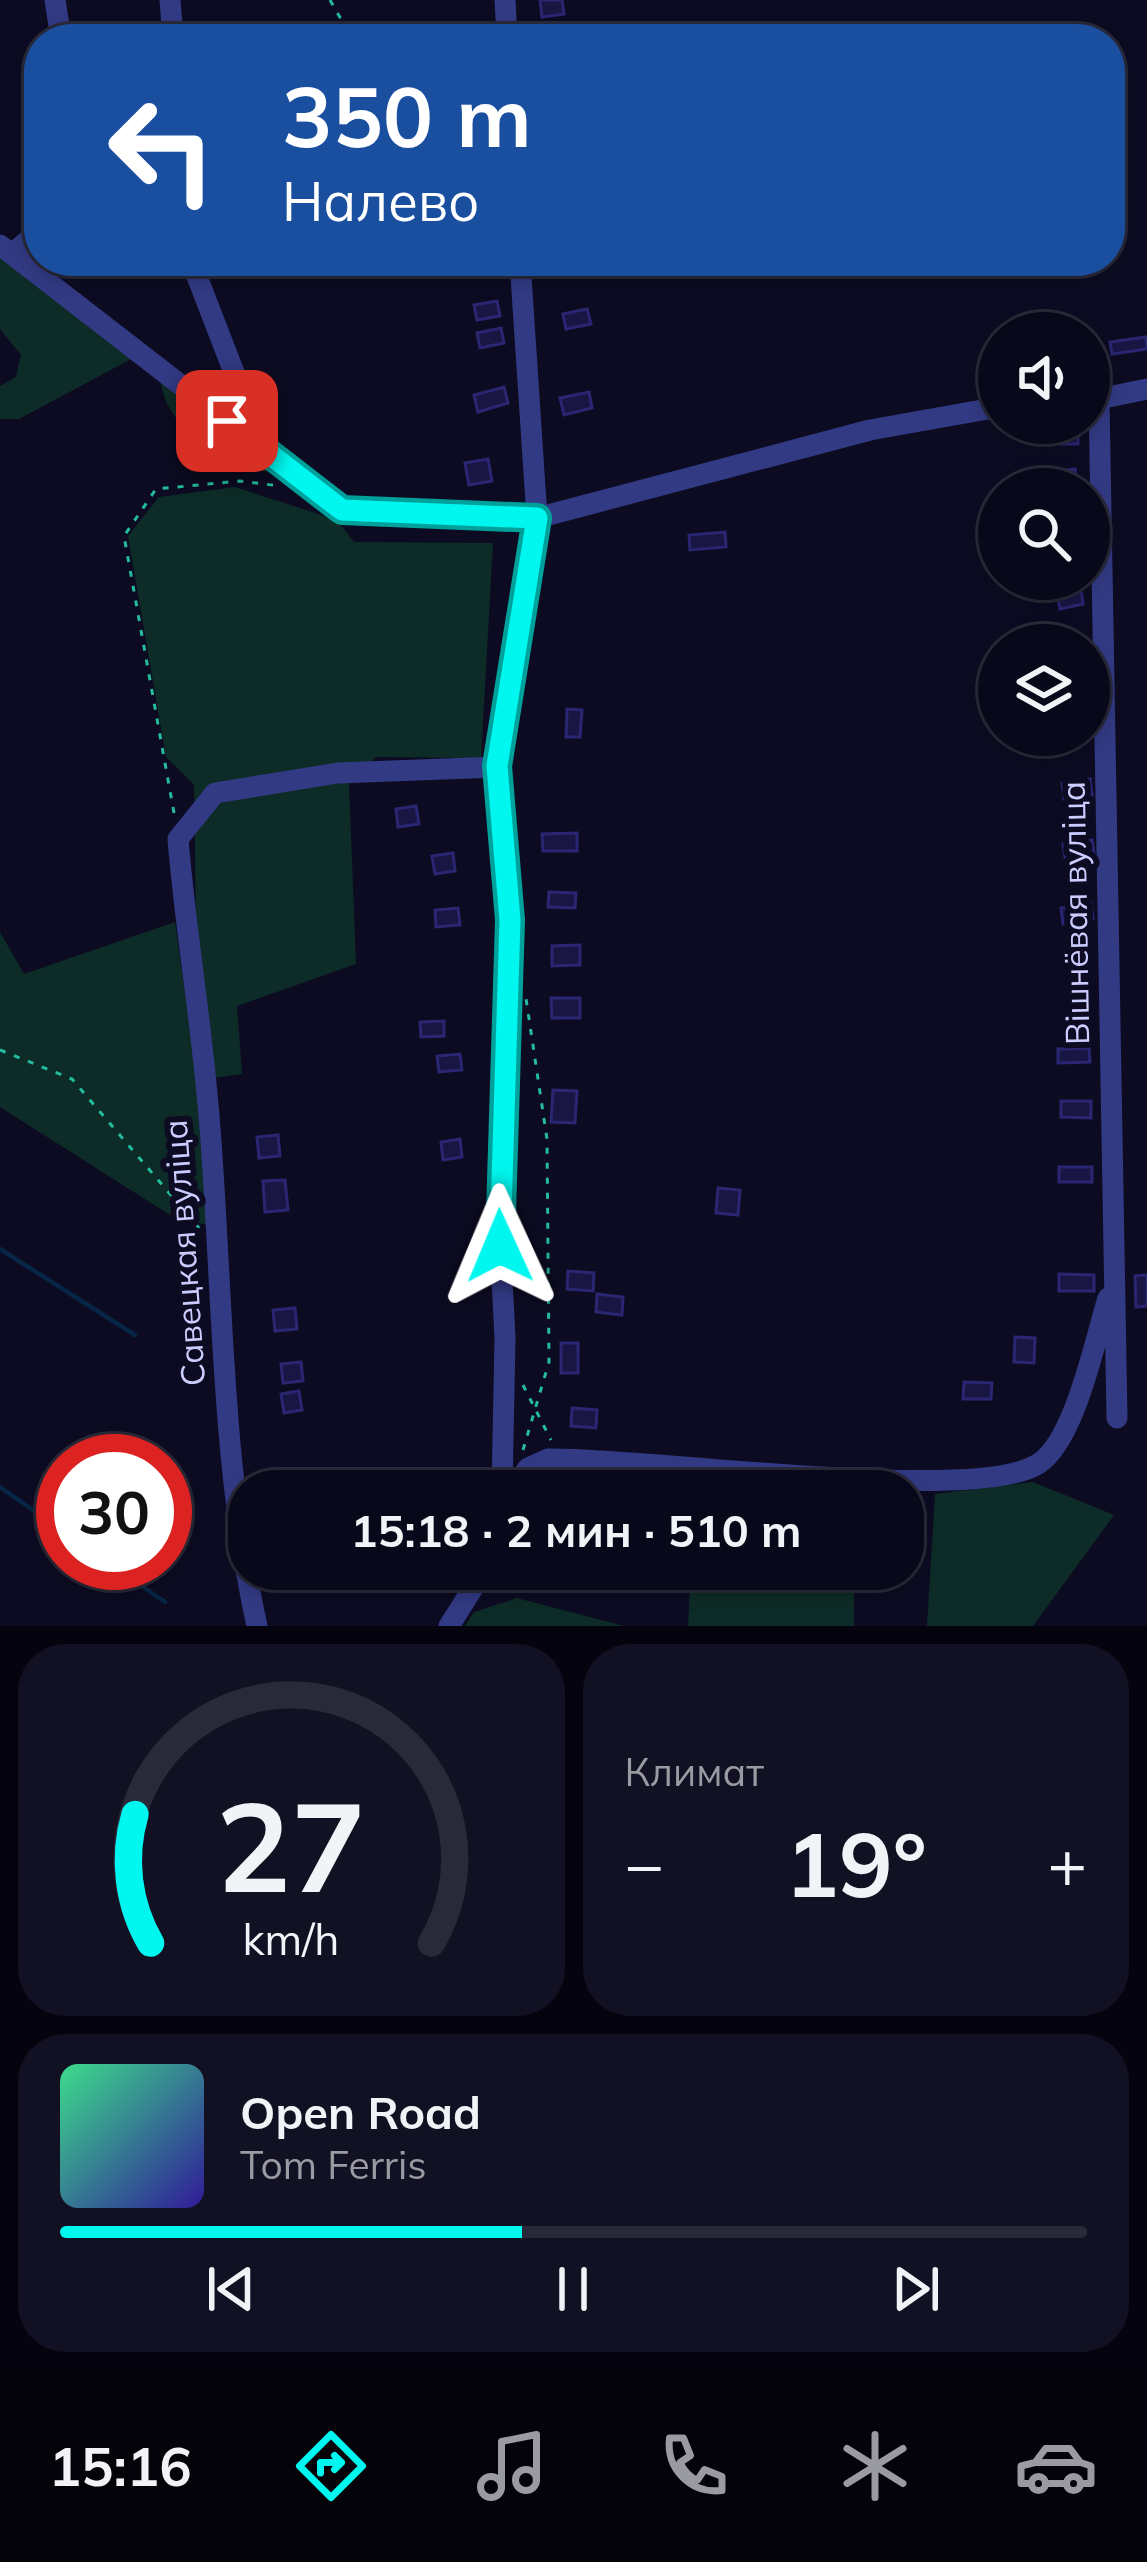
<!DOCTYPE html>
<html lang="ru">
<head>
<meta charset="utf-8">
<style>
  :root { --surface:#09081a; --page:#121123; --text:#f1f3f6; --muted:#999aa2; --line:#292939; --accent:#00f7ef }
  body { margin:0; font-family:Mulish,sans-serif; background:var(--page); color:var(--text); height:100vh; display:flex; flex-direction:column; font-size:45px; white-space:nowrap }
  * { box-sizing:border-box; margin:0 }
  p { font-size:39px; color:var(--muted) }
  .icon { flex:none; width:66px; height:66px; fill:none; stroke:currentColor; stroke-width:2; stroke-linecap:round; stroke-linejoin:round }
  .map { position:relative; height:1626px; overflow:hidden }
  .details { display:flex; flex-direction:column; gap:18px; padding:18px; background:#05040e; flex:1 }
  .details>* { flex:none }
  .banner { position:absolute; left:24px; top:24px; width:1101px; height:252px; border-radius:48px; box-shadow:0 6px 18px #0003,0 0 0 3px var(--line); background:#1a4fa0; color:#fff; overflow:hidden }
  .tools { position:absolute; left:978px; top:312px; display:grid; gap:24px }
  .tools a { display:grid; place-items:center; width:132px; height:132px; border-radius:50%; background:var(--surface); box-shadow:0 6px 18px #0003,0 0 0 3px var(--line); font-size:60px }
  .speed { position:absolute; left:36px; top:1434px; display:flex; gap:24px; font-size:60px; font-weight:700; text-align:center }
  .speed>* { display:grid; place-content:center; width:156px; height:156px; border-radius:50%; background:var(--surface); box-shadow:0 6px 18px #0003,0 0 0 3px var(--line); line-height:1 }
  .speed .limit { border:18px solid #d22; background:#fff; color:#111 }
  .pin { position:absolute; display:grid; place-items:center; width:102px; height:102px; color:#fff; margin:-51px; border-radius:24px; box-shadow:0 6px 18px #0006 }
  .me { position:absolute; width:132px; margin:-66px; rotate:359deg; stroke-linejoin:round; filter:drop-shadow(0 0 9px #0008) }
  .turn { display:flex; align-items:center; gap:42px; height:252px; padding:0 60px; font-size:54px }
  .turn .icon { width:156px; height:156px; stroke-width:2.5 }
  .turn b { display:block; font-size:84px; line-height:102px }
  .big { font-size:90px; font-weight:700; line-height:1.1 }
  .details .widget { flex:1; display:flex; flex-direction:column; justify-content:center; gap:18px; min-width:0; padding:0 42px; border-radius:48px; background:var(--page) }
  .details .dial { align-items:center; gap:0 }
  .dial svg { height:312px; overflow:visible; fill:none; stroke:var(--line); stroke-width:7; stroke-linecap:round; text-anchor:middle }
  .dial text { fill:var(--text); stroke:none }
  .song { display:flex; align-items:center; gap:36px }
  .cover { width:144px; height:144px; border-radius:18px; background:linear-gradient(135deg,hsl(150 70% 55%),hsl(250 70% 35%)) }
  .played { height:12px; border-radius:6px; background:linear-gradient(90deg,var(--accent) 45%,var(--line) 45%) }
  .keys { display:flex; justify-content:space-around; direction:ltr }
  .heat { display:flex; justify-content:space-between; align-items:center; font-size:66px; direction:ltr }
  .details .tiles { flex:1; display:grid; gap:18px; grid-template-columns:1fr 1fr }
  .widget:last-child { grid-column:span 2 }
  .trip { position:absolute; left:228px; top:1470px; width:696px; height:120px; border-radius:48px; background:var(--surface); box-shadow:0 6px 18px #0003,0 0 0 3px var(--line); font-weight:700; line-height:120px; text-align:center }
  .dock { display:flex; height:192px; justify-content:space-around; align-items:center; background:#04030a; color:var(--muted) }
  .dock .icon { width:84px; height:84px }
  .dock .active { color:var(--accent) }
  .dock b { font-size:54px; color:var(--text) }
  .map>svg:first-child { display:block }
  .green { fill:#0e2c27 }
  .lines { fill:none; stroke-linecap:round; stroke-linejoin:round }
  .stream { stroke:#072645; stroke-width:4.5 }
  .building { fill:#191644; stroke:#2b2672; stroke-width:3 }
  .path { stroke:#24bb9e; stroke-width:3; stroke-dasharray:6 9; stroke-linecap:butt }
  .minor { stroke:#323a84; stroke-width:21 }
  .route-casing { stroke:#00a19b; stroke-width:30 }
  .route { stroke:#00f7ef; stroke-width:21 }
  .labels { text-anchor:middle; stroke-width:12; stroke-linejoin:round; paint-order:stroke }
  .street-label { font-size:33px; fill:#cccdff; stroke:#0c0b22 }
</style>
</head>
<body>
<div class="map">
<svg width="1147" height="1626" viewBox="0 0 1147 1626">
  <rect width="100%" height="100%" fill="#0c0b22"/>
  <path class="green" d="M0 253 135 357 19 419H0V386L16 377 21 355 0 329Z
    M160 376 291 481C239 461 166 442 160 376Z
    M235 487 337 520 354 542 493 543 481 758 376 757 349 784 356 964 237 1006 242 1074 214 1078 196 918 194 785 166 757 128 536 159 497Z
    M175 922 197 1081 207 1225 170 1215 0 1107V932L24 974Z
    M1033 1482 1114 1515 1033 1626H927L935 1494Z
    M691 1569H854V1626H688Z
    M517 1598 624 1626H627H465L474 1612Z"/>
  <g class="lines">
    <path class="stream" d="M0 1249 135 1335
      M0 1487 63 1531
      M109 1563 165 1602"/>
  </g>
  <path class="building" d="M540 0H562L564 14 542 17Z
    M497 301 500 316 477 320 474 305Z
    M587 309 591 324 566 329 563 314Z
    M501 328 504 343 480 348 477 333Z
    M1146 337 1147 349 1112 354 1110 342Z
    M504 387 508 403 478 412 474 395Z
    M589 392 592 408 564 415 560 398Z
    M1061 423H1078V444H1061Z
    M488 459 492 481 469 485 465 463Z
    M1075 469 1077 482 1051 485 1050 472Z
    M725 532 726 547 690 550 689 535Z
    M1081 589 1083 604 1060 609 1057 594Z
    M567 709 582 710 580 737H566Z
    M1090 779 1092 795 1064 799 1062 783Z
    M416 806 419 824 398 827 396 809Z
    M577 833V851H543L542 834Z
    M1092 840 1095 859 1066 863 1063 844Z
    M453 853 455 871 435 874 432 856Z
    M549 892 576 893 575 908 548 907Z
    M1091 903 1093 919 1063 924 1061 908Z
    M458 908 460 925 436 927 435 910Z
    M580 945V965L552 966V946Z
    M1074 992H1089L1090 1016H1075Z
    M551 998H580V1018H552Z
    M444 1021V1036L421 1037 420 1022Z
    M1089 1048 1090 1062 1058 1063V1049Z
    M460 1054 462 1070 439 1072 437 1056Z
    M553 1090 577 1091 575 1123 551 1122Z
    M1061 1101H1091V1118L1061 1117Z
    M278 1135 280 1156 259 1158 257 1137Z
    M460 1139 462 1157 443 1160 441 1142Z
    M1059 1167H1092V1182H1059Z
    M285 1180 288 1210 265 1212 263 1181Z
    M718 1188 740 1190 738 1215 716 1213Z
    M568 1271 594 1273 593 1291 567 1289Z
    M1059 1274 1094 1275V1291H1059Z
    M1147 1275V1306L1136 1307 1135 1276Z
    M597 1294 623 1297 622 1315 596 1312Z
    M295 1308 297 1329 275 1331 273 1310Z
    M1015 1337 1035 1338 1034 1363 1014 1362Z
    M561 1343H578V1373H561Z
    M301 1362 303 1381 283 1383 281 1364Z
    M964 1382 992 1383 991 1399H963Z
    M299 1391 302 1410 284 1413 281 1394Z
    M572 1408 597 1410 596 1428 571 1426Z
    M298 1569H323L324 1582 300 1586Z"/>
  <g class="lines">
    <path class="path" d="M330 0 349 33 360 39
      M174 813 124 536 156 489 240 481 280 486
      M0 1050 72 1079 199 1228
      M523 1385 551 1440
      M523 1450 549 1362 547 1139 525 992"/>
    <path class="minor" d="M55 0 61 39
      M170 0 173 39
      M505 0 507 39
      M0 245 342 510 537 518 870 430 999 407
      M12 254 39 231
      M191 261 262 445
      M1099 400 1117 1418
      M1089 401 1147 389
      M502 1491 505 1338 498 1200 510 920 497 767 537 518 520 261
      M511 1491 528 1468 548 1459C645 1457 972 1505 1038 1464 1075 1441 1095 1340 1108 1298
      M257 1626C221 1462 223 1295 210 1128 203 1031 186 936 178 839L215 793 338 773 497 767
      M449 1626 485 1569"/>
  </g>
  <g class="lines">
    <defs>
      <path id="route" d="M227 421 342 510 537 518 497 766 510 920 500 1246"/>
    </defs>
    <use href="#route" class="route-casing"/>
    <use href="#route" class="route"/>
  </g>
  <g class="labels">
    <g class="street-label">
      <text transform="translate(1075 913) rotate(-91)" y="12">Вішнёвая вуліца</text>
      <text transform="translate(184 1253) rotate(-94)" y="12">Савецкая вуліца</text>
    </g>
  </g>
</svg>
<div class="tools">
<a><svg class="icon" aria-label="sound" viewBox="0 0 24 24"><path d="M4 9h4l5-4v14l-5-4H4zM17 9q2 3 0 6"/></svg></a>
<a><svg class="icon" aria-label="search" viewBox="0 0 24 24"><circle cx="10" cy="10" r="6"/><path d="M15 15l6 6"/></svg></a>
<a><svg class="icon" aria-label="layers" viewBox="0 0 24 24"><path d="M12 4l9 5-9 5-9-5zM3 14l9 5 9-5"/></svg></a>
</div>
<div class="speed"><div class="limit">30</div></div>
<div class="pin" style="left:227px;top:421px;background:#d93025"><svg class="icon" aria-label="arrive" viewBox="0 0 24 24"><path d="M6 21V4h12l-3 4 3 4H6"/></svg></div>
<svg class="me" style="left:500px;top:1246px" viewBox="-20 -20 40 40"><path d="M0-17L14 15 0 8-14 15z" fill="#00f7ef" stroke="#fff" stroke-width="4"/></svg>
<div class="trip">15:18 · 2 мин · 510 m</div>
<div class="banner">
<div class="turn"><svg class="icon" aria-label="left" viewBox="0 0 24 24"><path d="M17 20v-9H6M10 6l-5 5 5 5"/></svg><div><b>350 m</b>Налево</div></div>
</div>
</div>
<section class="details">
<div class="tiles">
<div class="widget dial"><svg viewBox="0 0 100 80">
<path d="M14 69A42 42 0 1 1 86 69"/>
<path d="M14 69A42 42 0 0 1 10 36" stroke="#00f7ef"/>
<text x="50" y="56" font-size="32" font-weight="700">27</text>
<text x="50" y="72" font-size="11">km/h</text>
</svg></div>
<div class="widget"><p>Климат</p>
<div class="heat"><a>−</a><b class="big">19°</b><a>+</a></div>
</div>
<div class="widget">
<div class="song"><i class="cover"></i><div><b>Open Road</b><p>Tom Ferris</p></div></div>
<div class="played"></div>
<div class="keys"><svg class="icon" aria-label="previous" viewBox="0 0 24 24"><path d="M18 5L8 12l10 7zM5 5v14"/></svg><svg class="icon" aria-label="pause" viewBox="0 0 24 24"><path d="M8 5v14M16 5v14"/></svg><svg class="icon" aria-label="next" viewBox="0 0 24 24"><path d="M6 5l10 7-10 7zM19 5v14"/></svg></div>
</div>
</div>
</section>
<nav class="dock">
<b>15:16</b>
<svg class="icon active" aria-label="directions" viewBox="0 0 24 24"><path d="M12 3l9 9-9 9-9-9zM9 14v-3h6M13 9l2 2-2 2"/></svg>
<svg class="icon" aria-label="music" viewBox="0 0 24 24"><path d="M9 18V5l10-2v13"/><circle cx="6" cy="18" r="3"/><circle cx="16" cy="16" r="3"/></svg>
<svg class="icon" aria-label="phone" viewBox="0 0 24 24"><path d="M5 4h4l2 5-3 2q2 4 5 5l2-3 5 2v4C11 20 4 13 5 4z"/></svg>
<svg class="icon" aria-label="climate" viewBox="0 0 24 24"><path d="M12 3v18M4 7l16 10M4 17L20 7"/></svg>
<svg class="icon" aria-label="car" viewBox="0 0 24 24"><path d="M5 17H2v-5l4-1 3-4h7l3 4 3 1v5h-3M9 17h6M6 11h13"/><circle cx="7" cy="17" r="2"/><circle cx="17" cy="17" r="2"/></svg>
</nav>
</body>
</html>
